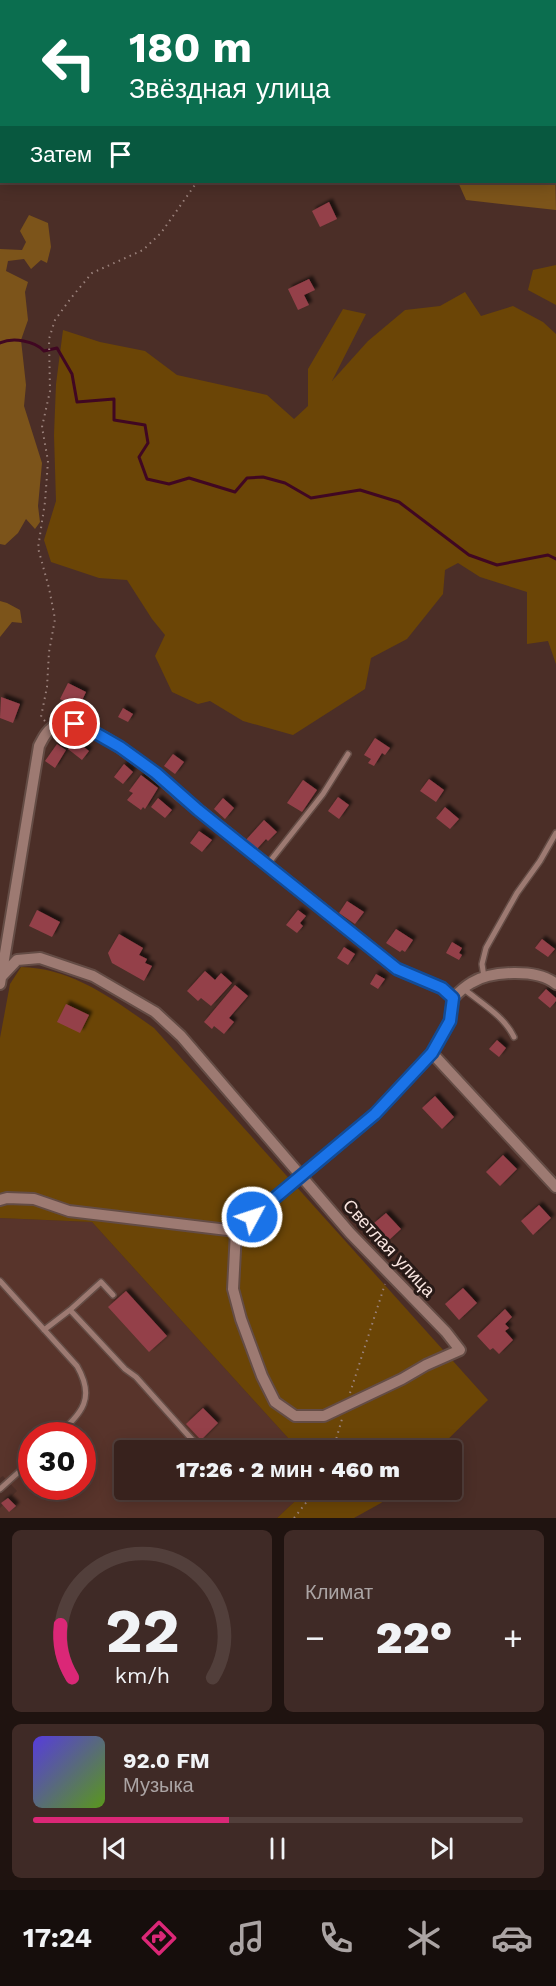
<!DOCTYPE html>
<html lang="ru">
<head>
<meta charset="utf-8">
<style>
  :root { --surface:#38221d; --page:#3f2a26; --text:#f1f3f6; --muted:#aba4a4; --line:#523f3b; --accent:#db2777 }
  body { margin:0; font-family:"Work Sans",sans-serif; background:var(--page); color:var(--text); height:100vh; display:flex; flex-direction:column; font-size:22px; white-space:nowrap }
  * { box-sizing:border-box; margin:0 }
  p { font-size:20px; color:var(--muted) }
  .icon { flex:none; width:33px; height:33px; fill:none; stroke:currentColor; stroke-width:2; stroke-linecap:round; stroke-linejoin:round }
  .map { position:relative; height:1518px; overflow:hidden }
  .panel { display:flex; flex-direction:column; gap:12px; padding:12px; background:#1f1310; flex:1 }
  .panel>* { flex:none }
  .guide { position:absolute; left:0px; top:0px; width:556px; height:183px; box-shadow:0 3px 15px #0003,0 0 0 2px var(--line); background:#0b6e4f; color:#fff; overflow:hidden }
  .speed { position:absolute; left:18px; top:1422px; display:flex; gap:12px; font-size:30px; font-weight:700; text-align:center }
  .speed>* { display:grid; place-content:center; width:78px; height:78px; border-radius:50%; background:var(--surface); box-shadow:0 3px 15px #0003,0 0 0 2px var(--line); line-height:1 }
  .speed .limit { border:9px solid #d22; background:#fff; color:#111 }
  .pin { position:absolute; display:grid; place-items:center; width:51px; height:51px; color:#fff; margin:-26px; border:3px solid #fff; border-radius:50%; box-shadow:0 2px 6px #0007 }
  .me { position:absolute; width:66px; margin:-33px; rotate:50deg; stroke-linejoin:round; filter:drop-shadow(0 0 4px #0008) }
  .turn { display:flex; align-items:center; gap:21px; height:126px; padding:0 30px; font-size:27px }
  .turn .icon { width:78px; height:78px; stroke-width:2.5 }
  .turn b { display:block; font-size:42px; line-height:51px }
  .then { display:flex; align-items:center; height:57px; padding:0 30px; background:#0003; gap:12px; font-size:22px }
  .big { font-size:45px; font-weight:800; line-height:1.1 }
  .panel .tile { flex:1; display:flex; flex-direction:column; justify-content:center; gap:9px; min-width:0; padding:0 21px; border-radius:9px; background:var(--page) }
  .panel .dial { align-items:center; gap:0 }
  .dial svg { height:156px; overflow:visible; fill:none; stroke:var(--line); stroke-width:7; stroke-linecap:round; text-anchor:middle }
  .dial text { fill:var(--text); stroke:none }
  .song { display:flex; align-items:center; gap:18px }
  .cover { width:72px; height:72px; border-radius:9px; background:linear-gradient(135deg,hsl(250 70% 55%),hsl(90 70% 35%)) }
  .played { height:6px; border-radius:3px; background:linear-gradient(90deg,var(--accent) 40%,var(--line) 40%) }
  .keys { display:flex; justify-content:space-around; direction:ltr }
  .heat { display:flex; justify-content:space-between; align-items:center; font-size:33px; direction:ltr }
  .panel .tiles { flex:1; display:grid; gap:12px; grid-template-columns:1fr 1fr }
  .tile:last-child { grid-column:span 2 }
  .trip { position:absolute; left:114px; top:1440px; width:348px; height:60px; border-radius:6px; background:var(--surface); box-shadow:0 3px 15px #0003,0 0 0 2px var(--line); font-weight:800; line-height:60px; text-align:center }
  .tabs { display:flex; height:96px; justify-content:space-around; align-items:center; background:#160e0c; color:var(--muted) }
  .tabs .icon { width:42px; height:42px }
  .tabs .active { color:var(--accent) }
  .tabs b { font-size:27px; color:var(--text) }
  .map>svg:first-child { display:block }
  .built { fill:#58342b; fill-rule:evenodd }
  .green { fill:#6b4506 }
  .forest { fill:#7c541a }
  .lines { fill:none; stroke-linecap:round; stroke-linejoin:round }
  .stream { stroke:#400722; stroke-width:3 }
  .building { fill:#94414a; filter:url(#shadow) }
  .service-casing { stroke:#644c45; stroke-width:8 }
  .minor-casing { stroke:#644c45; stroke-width:14 }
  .path { stroke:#9a817b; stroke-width:2; stroke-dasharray:1.5 4.5; stroke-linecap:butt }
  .service { stroke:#9d7a72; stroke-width:5 }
  .minor { stroke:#9d7a72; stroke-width:10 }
  .route-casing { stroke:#114b97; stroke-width:15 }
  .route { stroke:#1a73e8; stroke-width:10 }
  .labels { text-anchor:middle; stroke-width:6; stroke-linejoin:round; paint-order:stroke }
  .street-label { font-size:18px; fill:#f9e5e0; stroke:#281a17 }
</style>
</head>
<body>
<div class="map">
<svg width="556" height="1518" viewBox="0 0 556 1518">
  <defs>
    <filter id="shadow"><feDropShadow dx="3.5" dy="-3.5" stdDeviation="1.5" flood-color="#0009"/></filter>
  </defs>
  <rect width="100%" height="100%" fill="#4b2e27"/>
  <path class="built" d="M0 1218 92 1222 299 1450H124V1490H307L277 1518H0V1508L17 1491 3 1476 0 1478ZM32 1436H82V1486H32Z"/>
  <path class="green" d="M556 265V305L528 290 533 270Z
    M465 292 481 316 513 306 543 322 556 334V664L548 641 527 644V592L480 577 458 563 445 570 443 594 407 639 371 658 365 689 293 735 243 721 210 701 198 704 172 692 155 656 165 635 152 619 127 580 99 578 51 562 44 540 56 501 54 435 56 384 63 330 100 342 145 351 177 375 267 395 294 419 308 406V369L343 309 366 314 332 381 368 341 405 310 440 306Z
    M21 967C72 968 113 999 154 1028L488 1400 437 1450H299L92 1222 0 1218V1038L10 984Z
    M307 1490H397L381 1503 354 1518H277Z"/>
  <path class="forest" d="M555 165 556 210 466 200 458 182H555Z
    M29 215 48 223 51 247 47 263 41 260 31 269 24 259 8 261 6 271 28 282 25 292 28 320 21 340 26 385 24 406 42 463 38 506 40 522 35 529 26 519 18 533 5 545 0 544V249L22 250 26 242 20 231Z
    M0 601 7 603 20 610 22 623 12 622 0 637Z"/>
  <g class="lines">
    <path class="stream" d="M0 343C13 337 35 341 44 351L57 348 72 374 77 402 114 399V420L145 425 148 443 139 457 147 479 169 484 189 478 235 492 247 478 263 477 285 483 311 498 360 490 399 502 469 555 497 565 548 555 556 559"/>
  </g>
  <path class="building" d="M329 202 337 219 320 227 312 211Z
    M309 279 315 290 304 295 309 305 298 310 288 289Z
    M68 683 86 692 77 711 65 705 66 702 60 699Z
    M1 697 20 704 13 723 0 718Z
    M123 708 133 714 128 722 118 717Z
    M375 738 390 748 385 755 382 753 374 766 368 763 371 759 364 755Z
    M75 740 89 751 82 760 68 749Z
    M57 744 66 750 55 768 45 761Z
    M173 754 184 762 175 774 164 766Z
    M124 764 133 772 123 784 114 777Z
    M141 775 158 788 145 809 143 807 141 810 127 800 133 793 129 791Z
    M429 779 444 790 436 802 420 791Z
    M303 780 317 790 302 812 287 803Z
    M338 797 349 805 339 819 328 811Z
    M158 798 172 810 165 818 151 807Z
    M223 798 234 808 225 819 214 809Z
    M445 807 459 819 450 829 436 818Z
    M264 820 277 832 268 841 266 839 255 851 245 841Z
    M199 831 212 840 202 852 190 843Z
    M347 901 364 912 355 924 339 913Z
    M37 910 60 922 52 937 29 926Z
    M298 910 306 916 300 923 303 926 297 933 286 925Z
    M396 929 413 940 405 952 402 950 400 952 386 943Z
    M119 934 143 948 139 955 147 959 145 963 152 966 144 981 112 963 108 953Z
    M542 939 555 949 548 957 535 948Z
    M452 942 462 948 459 953 462 955 459 960 446 953Z
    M344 947 355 954 348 965 337 958Z
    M205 971 215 980 221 973 232 983 211 1006 201 998 198 1001 187 991Z
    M376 974 385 979 378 989 370 984Z
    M235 985 248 996 229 1018 234 1022 224 1034 214 1026 212 1029 204 1022Z
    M546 989 556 998V1001L550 1008 538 998Z
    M66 1004 89 1015 80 1033 57 1022Z
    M497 1040 506 1048 499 1057 489 1049Z
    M435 1096 454 1117 442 1129 422 1108Z
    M503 1155 517 1169 500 1186 486 1172Z
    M539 1205 551 1218 533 1235 521 1221Z
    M386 1213 401 1229 388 1241 373 1224Z
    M463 1288 477 1303 459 1320 445 1304Z
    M126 1291 167 1336 149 1352 108 1307Z
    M505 1309 512 1317 505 1324 509 1328 505 1331 513 1340 499 1354 493 1348 490 1350 477 1336Z
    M203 1408 218 1423 201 1440 186 1424Z
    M8 1498 16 1506 9 1512 1 1503Z"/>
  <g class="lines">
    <defs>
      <path id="service" d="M267 865 323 794 348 754
        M484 977 482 964 486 948 517 893 540 861 556 833
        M464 989C481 1003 504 1016 514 1037
        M0 1281 77 1366C96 1399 82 1412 57 1436
        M70 1310 101 1282 113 1295
        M44 1330 70 1310 125 1369 136 1377 196 1444
        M0 1489 32 1460"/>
      <path id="minor" d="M229 2V0
        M445 2 446 0
        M0 58H2
        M0 73H2
        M555 143H556
        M1 977 17 960 40 958 93 976 155 1012 181 1036 350 1233 446 1332 460 1350 426 1365 402 1379 324 1416H295L275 1402 262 1376 241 1319 233 1289 236 1231
        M0 984 39 746C43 738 48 728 57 725 89 715 158 775 181 796L397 969 442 988 453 998
        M432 1053 556 1187
        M0 1200 7 1198 34 1199 69 1211 236 1231 375 1114 432 1053 450 1021 453 998C458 993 464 987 471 983 490 971 537 968 556 984"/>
    </defs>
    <use href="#service" class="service-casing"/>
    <use href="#minor" class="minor-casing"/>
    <path class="path" d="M45 721 41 717 47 687 49 652 55 619 49 588 38 548 45 502 48 461 42 427 50 391 49 339 55 320 71 298 92 273 143 250 161 233 197 182
      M350 1393 385 1284
      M333 1450 342 1419
      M294 1518 316 1490"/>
    <use href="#service" class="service"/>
    <use href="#minor" class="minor"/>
  </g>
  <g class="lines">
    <defs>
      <path id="route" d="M75 724 92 731 120 747 156 773 198 810 397 969 442 988 453 998 450 1021 432 1053 375 1114 252 1217"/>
    </defs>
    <use href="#route" class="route-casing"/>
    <use href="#route" class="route"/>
  </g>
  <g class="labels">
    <g class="street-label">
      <text transform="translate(389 1248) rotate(47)" y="6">Светлая улица</text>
    </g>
  </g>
</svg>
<div class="speed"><div class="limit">30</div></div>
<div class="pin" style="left:75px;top:724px;background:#d93025"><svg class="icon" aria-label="arrive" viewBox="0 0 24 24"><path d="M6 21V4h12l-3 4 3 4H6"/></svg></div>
<svg class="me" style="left:252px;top:1217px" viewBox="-20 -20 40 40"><circle r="17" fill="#1a73e8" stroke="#fff" stroke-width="3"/><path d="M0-11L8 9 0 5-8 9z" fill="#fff"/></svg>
<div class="trip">17:26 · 2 мин · 460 m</div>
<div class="guide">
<div class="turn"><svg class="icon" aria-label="left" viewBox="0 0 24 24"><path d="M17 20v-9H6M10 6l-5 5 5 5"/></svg><div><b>180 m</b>Звёздная улица</div></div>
<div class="then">Затем<svg class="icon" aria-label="arrive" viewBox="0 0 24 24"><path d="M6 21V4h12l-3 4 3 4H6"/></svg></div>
</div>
</div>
<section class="panel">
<div class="tiles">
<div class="tile dial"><svg viewBox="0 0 100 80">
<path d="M14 69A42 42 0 1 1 86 69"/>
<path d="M14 69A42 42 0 0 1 8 42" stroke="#db2777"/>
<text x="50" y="56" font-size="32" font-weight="700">22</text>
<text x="50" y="72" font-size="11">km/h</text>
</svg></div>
<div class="tile"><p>Климат</p>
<div class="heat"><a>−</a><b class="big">22°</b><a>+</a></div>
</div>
<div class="tile">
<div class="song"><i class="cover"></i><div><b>92.0 FM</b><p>Музыка</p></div></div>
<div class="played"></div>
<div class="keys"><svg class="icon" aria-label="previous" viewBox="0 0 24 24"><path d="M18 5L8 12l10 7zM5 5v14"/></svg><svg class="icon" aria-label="pause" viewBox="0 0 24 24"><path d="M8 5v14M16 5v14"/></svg><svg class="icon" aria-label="next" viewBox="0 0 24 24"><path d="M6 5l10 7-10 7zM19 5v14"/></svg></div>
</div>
</div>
</section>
<nav class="tabs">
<b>17:24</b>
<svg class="icon active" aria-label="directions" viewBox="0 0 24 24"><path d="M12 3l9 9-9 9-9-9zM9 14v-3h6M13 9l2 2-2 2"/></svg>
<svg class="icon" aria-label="music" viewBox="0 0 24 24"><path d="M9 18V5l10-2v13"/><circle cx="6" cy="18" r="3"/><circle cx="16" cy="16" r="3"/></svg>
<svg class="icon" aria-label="phone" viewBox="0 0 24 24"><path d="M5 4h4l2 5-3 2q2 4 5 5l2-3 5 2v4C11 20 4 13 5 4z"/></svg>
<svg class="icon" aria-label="climate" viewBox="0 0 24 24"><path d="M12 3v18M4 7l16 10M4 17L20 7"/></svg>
<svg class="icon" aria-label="car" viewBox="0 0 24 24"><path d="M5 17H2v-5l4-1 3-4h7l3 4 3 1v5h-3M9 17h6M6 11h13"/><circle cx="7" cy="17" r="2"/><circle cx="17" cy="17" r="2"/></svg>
</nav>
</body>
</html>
